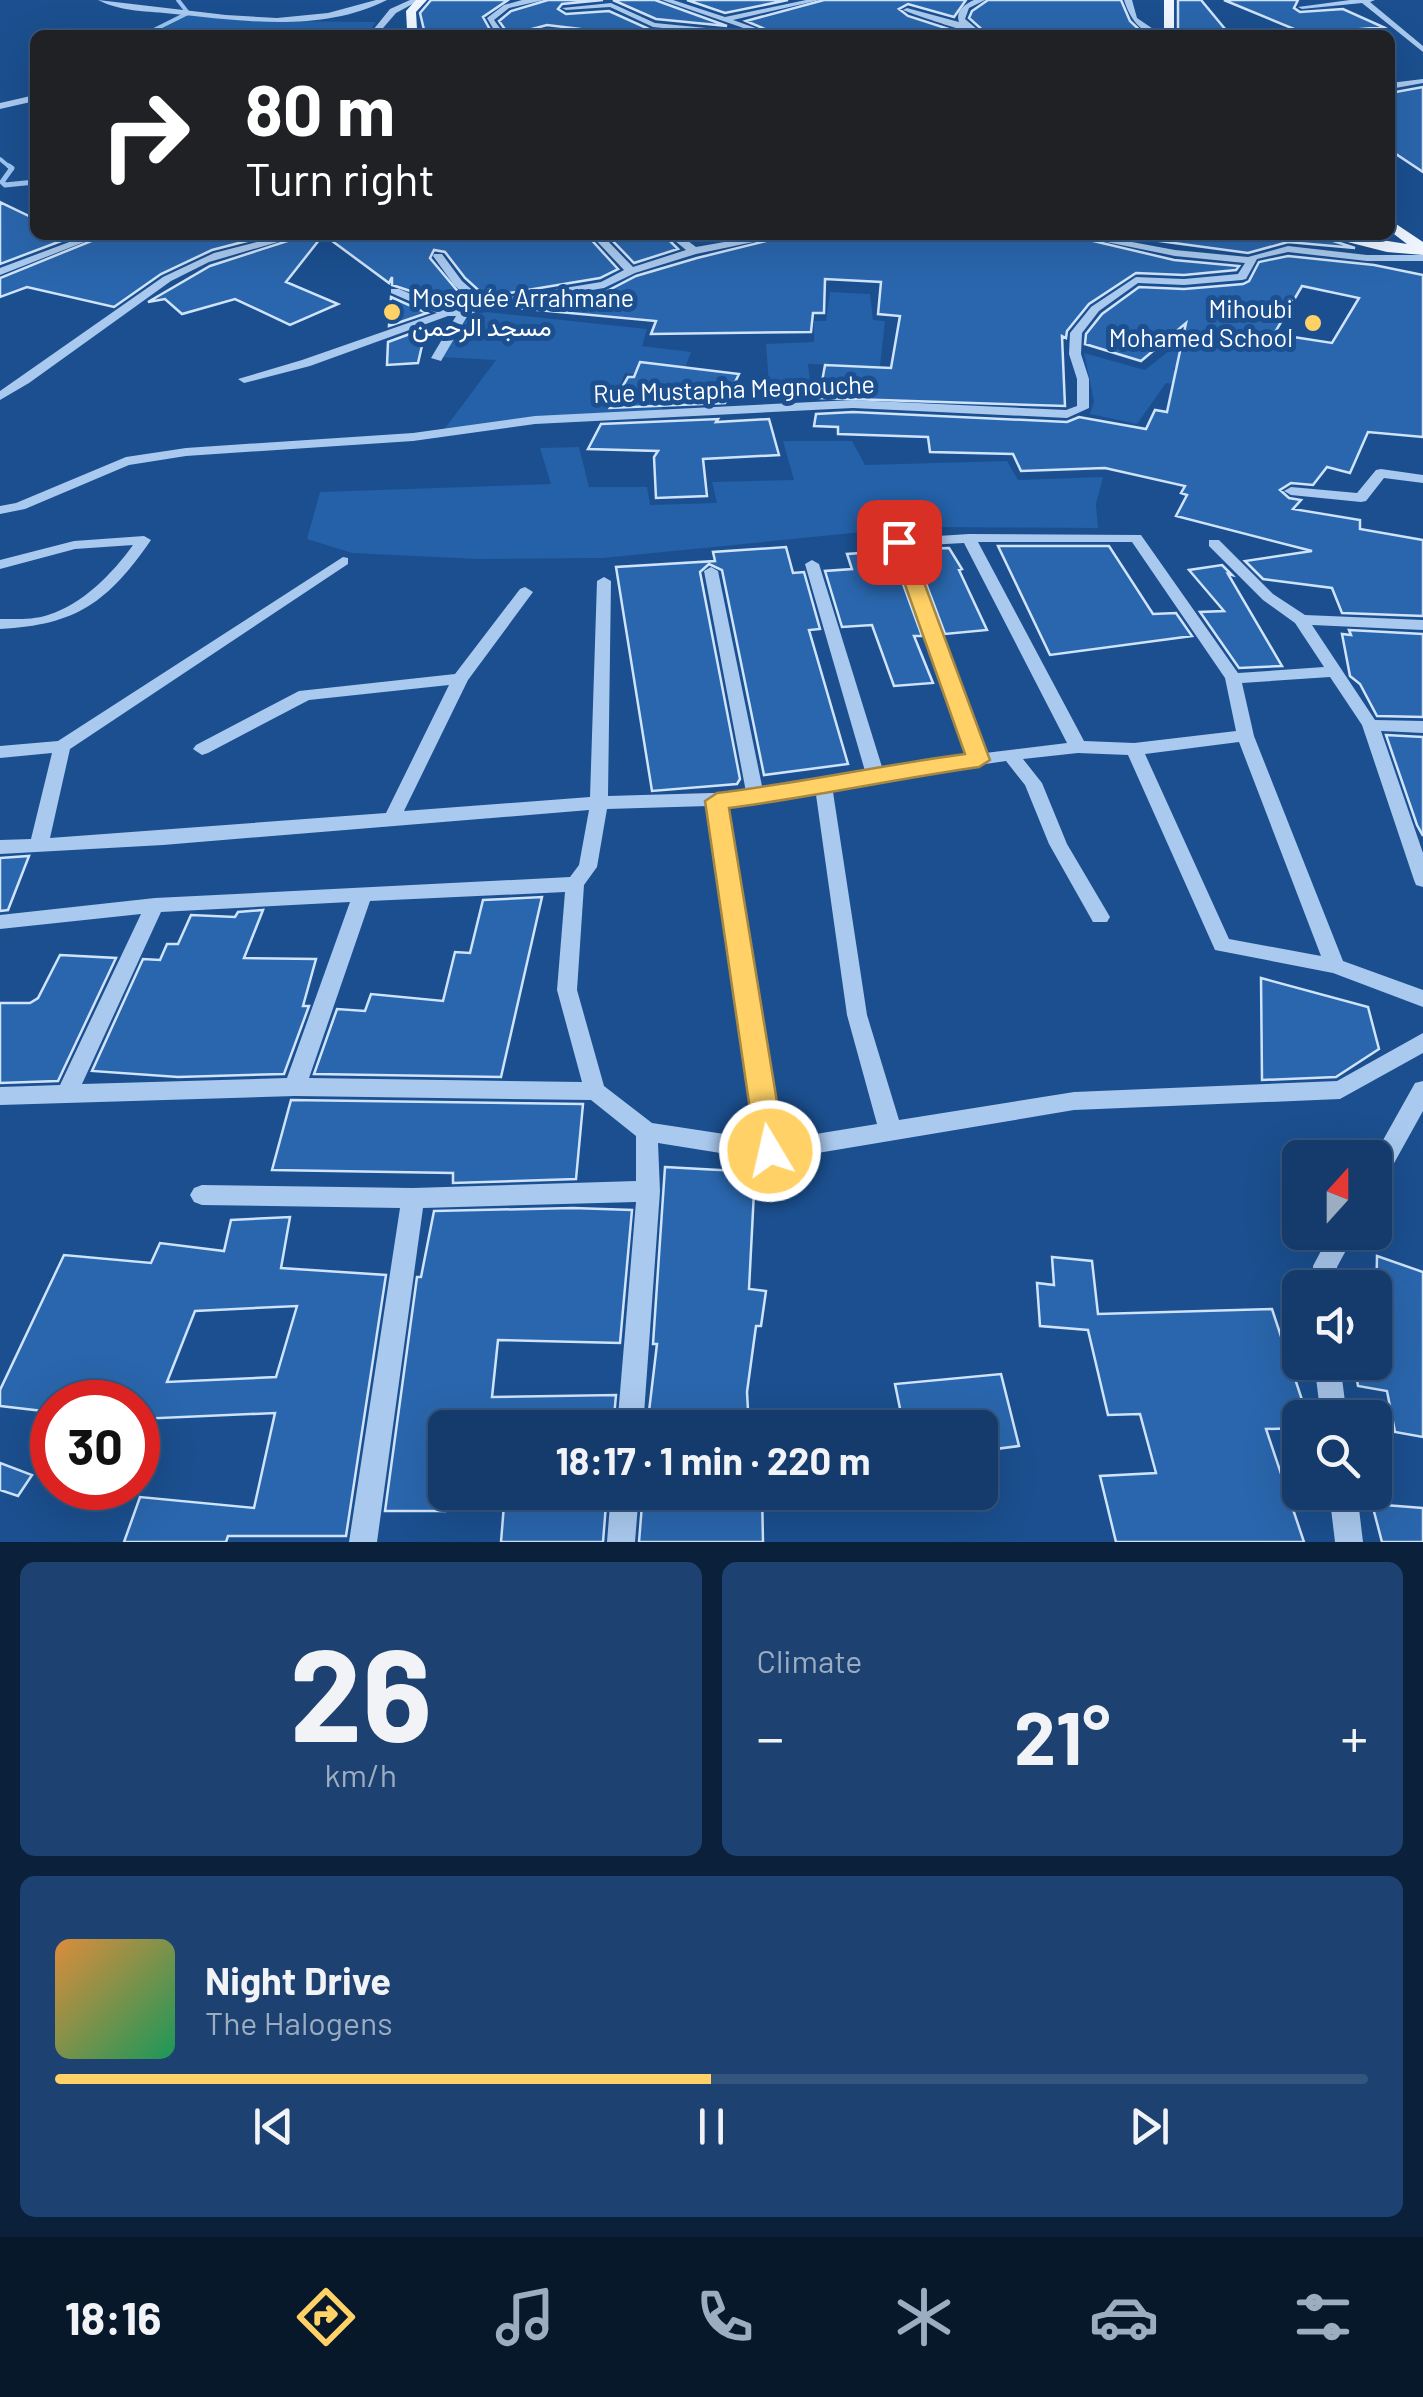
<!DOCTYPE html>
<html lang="en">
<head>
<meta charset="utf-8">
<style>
  :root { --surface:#143b6b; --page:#1d4271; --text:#f1f3f6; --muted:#9dadc1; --line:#33557e; --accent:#ffd166 }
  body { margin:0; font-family:Barlow,Vazirmatn,sans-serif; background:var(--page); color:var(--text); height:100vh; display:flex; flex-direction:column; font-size:38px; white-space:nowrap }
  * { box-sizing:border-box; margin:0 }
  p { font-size:32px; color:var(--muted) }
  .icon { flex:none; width:55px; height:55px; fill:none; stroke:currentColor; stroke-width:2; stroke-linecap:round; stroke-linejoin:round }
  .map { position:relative; height:1542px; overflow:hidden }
  .sheet { display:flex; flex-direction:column; gap:20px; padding:20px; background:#0b203b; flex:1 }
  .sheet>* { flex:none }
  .banner { position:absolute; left:30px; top:30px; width:1365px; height:210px; border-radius:15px; box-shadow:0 10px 40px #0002,0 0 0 2px var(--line); background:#202124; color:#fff; overflow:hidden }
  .needle { width:65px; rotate:21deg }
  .fabs { position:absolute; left:1282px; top:1140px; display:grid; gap:20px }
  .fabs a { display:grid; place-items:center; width:110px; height:110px; border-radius:15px; background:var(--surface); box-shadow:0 10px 40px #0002,0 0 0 2px var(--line); font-size:50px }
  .speed { position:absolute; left:30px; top:1380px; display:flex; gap:20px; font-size:50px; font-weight:700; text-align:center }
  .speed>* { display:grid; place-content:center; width:130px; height:130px; border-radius:50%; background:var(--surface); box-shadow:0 10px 40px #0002,0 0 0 2px var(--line); line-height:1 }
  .speed .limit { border:15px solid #d22; background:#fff; color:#111 }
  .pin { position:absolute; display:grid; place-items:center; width:85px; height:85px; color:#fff; margin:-42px; border-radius:20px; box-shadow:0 5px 15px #0006 }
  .me { position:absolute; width:110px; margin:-55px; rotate:351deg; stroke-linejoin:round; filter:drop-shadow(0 0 8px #0008) }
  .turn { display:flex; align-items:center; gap:35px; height:210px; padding:0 50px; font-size:45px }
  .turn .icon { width:130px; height:130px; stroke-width:2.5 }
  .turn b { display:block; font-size:70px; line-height:85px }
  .big { font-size:75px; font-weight:700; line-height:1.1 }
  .sheet .tile { flex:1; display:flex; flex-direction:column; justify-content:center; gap:15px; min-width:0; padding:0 35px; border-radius:15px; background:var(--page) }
  .sheet .dial { align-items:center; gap:0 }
  .dial b { font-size:130px; line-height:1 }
  .song { display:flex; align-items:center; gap:30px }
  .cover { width:120px; height:120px; border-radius:15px; background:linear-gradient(135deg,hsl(30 70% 55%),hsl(150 70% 35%)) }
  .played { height:10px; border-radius:5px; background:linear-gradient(90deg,var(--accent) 50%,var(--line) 50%) }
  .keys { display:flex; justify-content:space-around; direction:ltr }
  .heat { display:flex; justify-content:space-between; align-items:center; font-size:55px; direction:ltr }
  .sheet .tiles { flex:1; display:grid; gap:20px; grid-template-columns:1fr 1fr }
  .tile:last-child { grid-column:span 2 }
  .trip { position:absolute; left:428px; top:1410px; width:570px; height:100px; border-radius:15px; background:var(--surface); box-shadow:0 10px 40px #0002,0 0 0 2px var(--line); font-weight:700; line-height:100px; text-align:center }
  .tab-bar { display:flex; height:160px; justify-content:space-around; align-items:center; background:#08182b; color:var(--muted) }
  .tab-bar .icon { width:70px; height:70px }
  .tab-bar .current { color:var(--accent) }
  .tab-bar b { font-size:45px; color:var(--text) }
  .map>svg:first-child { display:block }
  .green { fill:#2461a8 }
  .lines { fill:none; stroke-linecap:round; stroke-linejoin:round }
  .stream-far1 { stroke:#9cc4f0; stroke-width:4 }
  .stream { stroke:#9cc4f0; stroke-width:5 }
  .building { fill:#2a66ad; stroke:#cfe3fa; stroke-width:2.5; fill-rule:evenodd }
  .minor { fill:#a9c9ee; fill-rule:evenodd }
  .major { fill:#f0f6ff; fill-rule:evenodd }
  .route { fill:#ffd166; stroke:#a68842; stroke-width:2.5 }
  .poi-dot { fill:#ffd166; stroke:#1b4f8f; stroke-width:4 }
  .labels { text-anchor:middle; stroke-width:10; stroke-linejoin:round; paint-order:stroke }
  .far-poi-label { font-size:25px; fill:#fff; stroke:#1b4f8f; text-anchor:start }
  .far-street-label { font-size:25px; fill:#fff; stroke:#1b4f8f }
</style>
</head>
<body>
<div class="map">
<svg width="1423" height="1542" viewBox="0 0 1423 1542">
  <rect width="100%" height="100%" fill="#1b4f8f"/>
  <path class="green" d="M188 15 250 21 376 22 366 35H151Z
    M830 292 870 294 873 320 885 321 880 366 808 364 812 399 770 401 766 344 814 342V321H826Z
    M486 312 647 329 642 346 691 352 681 379 625 373 614 400 663 406 661 411 443 431 496 360 440 357 469 316Z
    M1174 347 1186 353 1173 370 1204 378 1195 387 1166 383 1137 424 1090 414 1094 401 1084 353 1145 370Z
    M783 441H852L865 465 1007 461 1018 480 1103 477 1096 504 1098 528 913 527 603 558 477 559 352 553 307 539 320 492 551 484 540 448 579 447 589 487H647L650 505 717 503 712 482 794 480Z"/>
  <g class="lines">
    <path class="stream-far1" d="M144 35 188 13 178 0
      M0 159 12 169"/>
    <path class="stream" d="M9 166 12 168 2 182 5 185 35 182"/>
  </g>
  <path class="building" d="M431 0H508L483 17 493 35 425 34 420 13Z
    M548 0H603L562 4 558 9 566 14 609 11 651 30 695 35H587L580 29 547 25 509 35 499 21 511 11Z
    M613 0H655L727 26 656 19Z
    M687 0H788L725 13Z
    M824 0H966L954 17 908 4 899 9 908 16 967 35H779L746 21Z
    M988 0H1121L1130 21 1145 35H988L969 18 972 11Z
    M1178 0H1201L1230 35H1178Z
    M1224 0H1298L1294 8 1300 12 1343 9 1383 27 1306 34Z
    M1423 87V172L1390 150V93Z
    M0 202 35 219V235H77L0 264Z
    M106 235H270L212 250 161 274 114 307 27 287 0 297V278Z
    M306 235H323L286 282 338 304 290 325 235 299 182 314 165 299 148 302 210 266Z
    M324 235H587L618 269 600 278 486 297 465 278 445 252 434 250 430 258 466 301 447 303 392 285V277L389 283Z
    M607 235H664L678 249 634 263Z
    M790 235 1028 238 1027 235H1068L1174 260 1239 266 1236 270 1184 275 1136 273 1089 304 1067 331 1066 338 1062 336 1065 406 819 398 825 365 891 368 900 316 878 314 881 282 825 279 824 313H813L811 332 651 334 656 321 516 308 605 292 636 276 697 258Z
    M1115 235H1315L1355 248 1288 242 1248 253Z
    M1288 256 1374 265 1423 275V437L1368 432 1350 473 1327 467 1313 485 1291 483 1280 490 1289 498 1301 500 1293 509 1360 520V529L1423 540V616L1342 613 1332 588 1263 579 1245 561 1312 551 1176 516 1187 495 1181 493 1185 486 1105 468 1021 471 1013 454 930 452 928 437 838 434V427L814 426 816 414 853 412 1067 422 1079 417 1146 429 1155 410 1167 412 1186 323 1141 361 1085 344 1086 334 1102 314 1139 287 1184 289 1243 284 1249 281 1259 262ZM1302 286 1359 298 1332 343 1274 334Z
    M391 297 427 313 389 326Z
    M426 328 418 363 387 365 388 342Z
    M640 362 739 374 725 403 610 408 628 377H634Z
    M718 419 716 422 769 419 779 455 703 459 707 496 656 498 654 457 658 451 588 449 601 424Z
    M998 546H1109L1153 614 1176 613 1192 636 1050 655Z
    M786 547 793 573 804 572 820 629 809 630 848 764 764 775 722 570 709 564 700 572 740 779 737 784 652 791 616 567 715 561 713 552Z
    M949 548 962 569 959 570 987 630 945 634 913 549Z
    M891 551 922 636H914L933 683 894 686 872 625 842 627 825 571 852 569 847 554Z
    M1222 565 1232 575 1228 574 1282 666 1239 668 1200 612 1224 611 1189 570Z
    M1349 630 1423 634V717L1377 716 1360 684 1350 676 1342 634 1351 635Z
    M1386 735 1423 737V836L1417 825Z
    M29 856 8 910 0 911V858Z
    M542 897 501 1077 314 1074 337 1009 365 1011 371 994 443 1001 455 952 470 953 483 900Z
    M263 910 244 958 316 959 303 1006H309L284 1074 178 1077 92 1071 143 959 160 960 167 944H178L191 915 235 917 238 912Z
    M60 955 116 958 58 1081 0 1083V1003H30L38 998Z
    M1261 978 1368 1007 1379 1049 1336 1077 1262 1080Z
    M291 1100 583 1104 576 1179 453 1183V1173L272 1170Z
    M665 1167 755 1172 749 1289 766 1291 761 1326H756L747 1392 749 1428H647L657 1344H653Z
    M573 1208 632 1210 620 1343 498 1340 492 1397 616 1395 613 1428H445V1511H385L417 1277H421L434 1211Z
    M290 1217 281 1268 386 1275 346 1536H228L226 1542H124L140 1497 254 1508 275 1413 138 1419V1402H52V1412L0 1406V1390L64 1255 151 1263 160 1243 224 1251 231 1220ZM297 1306 276 1377 167 1382 195 1311Z
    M1377 1256 1423 1272V1437L1395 1432 1387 1391 1358 1386 1354 1362H1375Z
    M1052 1257 1092 1261 1098 1314 1272 1309 1308 1418H1300V1428L1266 1429 1304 1542H1116L1100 1476 1156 1473 1140 1414 1108 1415 1088 1330 1040 1326 1037 1283 1054 1285Z
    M1001 1374 1019 1446 980 1451V1428H904L895 1384Z
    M0 1463 32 1475 18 1496 0 1490Z
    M505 1492H607L603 1542H501Z
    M643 1492H762L763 1542H639Z
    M1372 1504 1423 1508V1542H1382Z"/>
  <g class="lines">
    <path class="minor" d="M98 0 226 15 277 18 328 13 376 0H387C322 33 243 21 174 14 149 11 121 12 98 0Z
      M410 0H420L396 13 377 35H369L390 9Z
      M522 0H544L509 8 494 20 505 35H497L487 18 504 5Z
      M662 0H673L725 17 806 0H820L733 20 775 35H732L653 27 610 7 566 10 562 8 611 3 655 23 758 33Z
      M974 0H985L969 8 965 19 984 35C976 35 914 15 903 10L907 8 959 22C955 11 965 4 974 0Z
      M1124 0H1132L1137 18 1162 35C1140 35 1130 18 1124 0Z
      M1350 0H1375L1370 2 1423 46V52L1362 3 1302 9 1298 7Z
      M547 29 580 33 584 35H516Z
      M1423 79V83L1390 89V83Z
      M35 95V101L0 109V103Z
      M88 235H102L0 275V268Z
      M285 235H302L209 262 171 281 29 383 0 400V391L163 277 214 253Z
      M591 235H602L633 267 686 250 668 235H680L696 247 764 235H786L696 254 635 273 604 288 486 308 468 315 441 361 431 358 456 316H448L310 366 244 383 238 379 302 360 437 313 391 293V289H399C425 299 448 316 475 304L454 285 433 256 434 254H442L462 281 485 301 601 282 624 270Z
      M1072 235H1094L1175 250 1248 257 1288 246 1367 255H1423V261H1367L1288 252 1257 259 1246 279 1242 280 1184 285 1138 283 1099 311 1082 333 1081 354 1089 379V408L1067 418 853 408 535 424 413 441 186 456 129 465 25 509 0 514V506L16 503 126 457 186 448 413 433 535 416 853 400 1066 410 1077 406V379L1069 354 1070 333 1091 307 1136 277 1184 279 1238 274 1245 263 1175 256Z
      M1381 469 1423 475V483L1384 478 1366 501 1361 502 1291 495 1284 491 1291 487 1357 493 1376 470Z
      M969 534 1141 535 1238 673 1324 667 1295 623 1263 600 1209 546V540H1219L1273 594 1305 615 1423 620V630L1312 625 1375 720 1423 721V733L1381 731 1423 853V887L1416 885 1414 880 1362 725 1330 677 1242 683 1254 736 1343 961 1423 990V1007L1333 973 1215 950 1128 755 1078 753 1023 759 1042 783 1067 844 1110 917 1107 922H1093L1049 844 1025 785 1006 761 875 780 833 792 867 1015 899 1120 1074 1092 1337 1081 1423 1033V1053L1340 1099 1074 1110 770 1161 658 1143 660 1191 643 1428H617L636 1202 423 1208 377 1542H349L400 1208 202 1205 194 1202 190 1195 194 1188 202 1185 413 1188 636 1181V1136L591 1100 295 1096 0 1105V1087L60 1085 141 914 0 929V915L155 898 570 877 579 865 589 810 163 845 0 854V840L31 839 52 753 0 758V746L58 741 343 557 348 558V564L70 749 50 838 386 813 449 685 309 700 208 753 202 755 193 749 196 745 299 691 455 674 520 589 525 587 533 592 468 680 404 811 590 797 597 581 604 577 611 581 608 796 746 792 704 571 711 567 718 571 763 791 824 782 865 771 805 564 812 560 819 564 882 767 969 755 894 547 875 548 868 544 875 540ZM978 542H1132L1225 678 1236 731 1134 743 1084 741ZM964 543 1067 743 985 753 908 546ZM1239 742 1321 956 1229 939 1145 754ZM816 795 847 1015 877 1124 779 1140 727 805 756 804ZM709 806 757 1139 652 1123 604 1086 577 990 584 885 597 867 607 809ZM565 892 557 990 582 1082 309 1078 370 901ZM350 902 287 1078 82 1084 161 912Z
      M144 536 151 540C108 602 77 625 0 629V619C15 619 33 620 48 615 83 604 112 574 133 545L75 549 0 569V560L74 541Z
      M1423 1081V1111L1383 1183 1375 1186 1373 1158 1415 1083Z
      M1331 1232H1356L1337 1267 1338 1288H1314L1313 1266Z
      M1314 1362H1340L1347 1418H1321Z
      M611 1492H639L635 1542H607Z
      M1329 1492H1357L1363 1542H1335Z"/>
    <path class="major" d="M416 0H427L416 12 417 29 422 35H411L407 29 406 11Z
      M1164 0H1174V35H1164Z
      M1390 220 1423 242V255L1387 252 1320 235H1349L1407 244 1390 231Z"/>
  </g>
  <path class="route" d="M899 537 909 542 990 760 979 767C895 779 813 797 729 808L785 1151 781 1160 770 1164 760 1160 756 1151 705 801 717 793C801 783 882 765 965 754L890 542Z"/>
  <g class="poi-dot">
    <circle cx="392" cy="312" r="10"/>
    <circle cx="1313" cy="323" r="10"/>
  </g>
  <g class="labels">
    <g class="far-poi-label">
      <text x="412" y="307">Mosquée Arrahmane<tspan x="412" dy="29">مسجد الرحمن</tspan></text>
      <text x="1293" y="318" text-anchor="end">Mihoubi<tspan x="1293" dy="29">Mohamed School</tspan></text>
    </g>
    <g class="far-street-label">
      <text transform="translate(734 389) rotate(-2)" y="9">Rue Mustapha Megnouche</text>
    </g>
  </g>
</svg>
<div class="fabs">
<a><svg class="needle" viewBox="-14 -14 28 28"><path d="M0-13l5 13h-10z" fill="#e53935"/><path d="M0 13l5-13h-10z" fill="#9dadc1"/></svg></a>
<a><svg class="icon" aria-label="sound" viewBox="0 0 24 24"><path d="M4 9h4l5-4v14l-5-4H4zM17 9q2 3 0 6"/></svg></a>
<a><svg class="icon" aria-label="search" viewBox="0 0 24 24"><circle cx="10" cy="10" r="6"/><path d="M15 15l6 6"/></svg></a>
</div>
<div class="speed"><div class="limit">30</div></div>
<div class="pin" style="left:899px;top:542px;background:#d93025"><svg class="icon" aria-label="arrive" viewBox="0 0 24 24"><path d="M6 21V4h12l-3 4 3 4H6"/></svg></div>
<svg class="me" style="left:770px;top:1151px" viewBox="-20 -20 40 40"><circle r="17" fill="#ffd166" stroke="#fff" stroke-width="3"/><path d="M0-11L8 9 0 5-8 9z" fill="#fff"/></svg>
<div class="trip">18:17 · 1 min · 220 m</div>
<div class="banner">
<div class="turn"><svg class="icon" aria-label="right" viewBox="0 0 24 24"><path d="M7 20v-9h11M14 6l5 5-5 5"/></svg><div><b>80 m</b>Turn right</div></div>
</div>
</div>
<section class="sheet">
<div class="tiles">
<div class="tile dial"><b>26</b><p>km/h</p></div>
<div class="tile"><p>Climate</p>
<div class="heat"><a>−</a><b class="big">21°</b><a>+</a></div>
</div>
<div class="tile">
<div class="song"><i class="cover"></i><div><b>Night Drive</b><p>The Halogens</p></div></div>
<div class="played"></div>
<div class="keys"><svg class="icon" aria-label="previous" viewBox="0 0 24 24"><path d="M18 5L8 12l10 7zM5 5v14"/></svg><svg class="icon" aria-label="pause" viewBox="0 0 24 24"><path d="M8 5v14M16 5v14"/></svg><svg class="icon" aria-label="next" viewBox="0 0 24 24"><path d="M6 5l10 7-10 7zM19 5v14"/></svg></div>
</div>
</div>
</section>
<nav class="tab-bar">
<b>18:16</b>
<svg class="icon current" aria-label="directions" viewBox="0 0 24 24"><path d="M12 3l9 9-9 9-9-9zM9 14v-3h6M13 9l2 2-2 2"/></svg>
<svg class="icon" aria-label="music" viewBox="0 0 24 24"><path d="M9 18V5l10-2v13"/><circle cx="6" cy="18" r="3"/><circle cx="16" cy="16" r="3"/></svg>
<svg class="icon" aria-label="phone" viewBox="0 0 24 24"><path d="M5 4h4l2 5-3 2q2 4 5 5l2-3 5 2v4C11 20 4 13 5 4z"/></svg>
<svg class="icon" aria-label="climate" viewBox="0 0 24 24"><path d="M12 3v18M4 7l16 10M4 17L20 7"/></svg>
<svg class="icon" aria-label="car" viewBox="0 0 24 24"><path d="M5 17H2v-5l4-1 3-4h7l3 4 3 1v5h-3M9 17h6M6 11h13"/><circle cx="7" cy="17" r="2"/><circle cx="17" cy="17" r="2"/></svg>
<svg class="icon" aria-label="filters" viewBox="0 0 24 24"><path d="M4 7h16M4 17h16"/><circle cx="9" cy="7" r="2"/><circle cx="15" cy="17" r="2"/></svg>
</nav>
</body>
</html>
